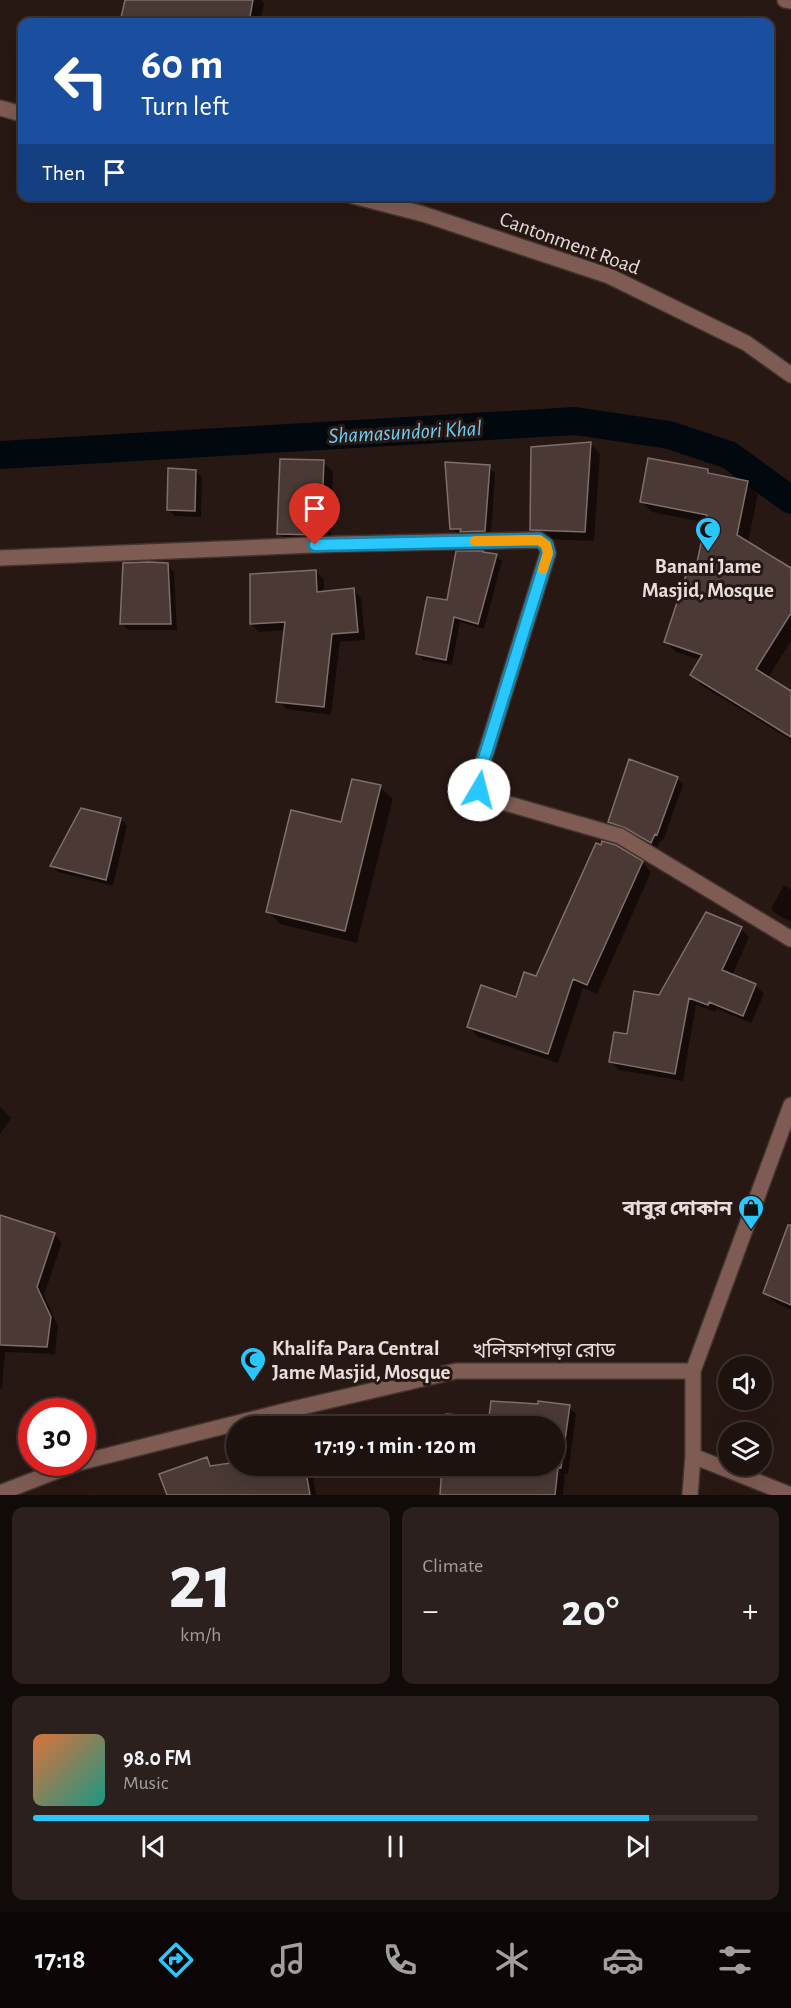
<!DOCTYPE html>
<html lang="en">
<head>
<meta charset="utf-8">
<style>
  :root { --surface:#1e120f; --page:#2b201d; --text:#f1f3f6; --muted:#a19e9e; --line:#3c322f; --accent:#28c8ff }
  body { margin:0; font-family:"Alegreya Sans","Noto Sans Bengali",sans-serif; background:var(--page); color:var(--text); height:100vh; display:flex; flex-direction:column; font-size:22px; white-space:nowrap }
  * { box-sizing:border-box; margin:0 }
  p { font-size:20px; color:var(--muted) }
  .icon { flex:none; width:33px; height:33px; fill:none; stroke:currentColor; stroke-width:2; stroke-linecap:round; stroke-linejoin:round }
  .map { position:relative; height:1495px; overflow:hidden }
  .drawer { display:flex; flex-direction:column; gap:12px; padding:12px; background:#100a08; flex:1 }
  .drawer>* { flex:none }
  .guide { position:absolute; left:18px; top:18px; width:756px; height:183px; border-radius:12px; box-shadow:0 6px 24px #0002,0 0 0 2px var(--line); background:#1a4fa0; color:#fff; overflow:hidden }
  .controls { position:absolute; left:718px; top:1356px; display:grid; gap:12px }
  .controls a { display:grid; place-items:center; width:54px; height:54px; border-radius:50%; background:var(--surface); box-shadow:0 6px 24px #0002,0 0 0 2px var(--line); font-size:30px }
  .speed { position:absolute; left:18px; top:1398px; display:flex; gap:12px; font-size:30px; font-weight:700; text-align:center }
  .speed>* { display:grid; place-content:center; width:78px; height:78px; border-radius:50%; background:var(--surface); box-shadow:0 6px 24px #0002,0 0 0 2px var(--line); line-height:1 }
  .speed .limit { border:9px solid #d22; background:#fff; color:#111 }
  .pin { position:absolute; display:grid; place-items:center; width:51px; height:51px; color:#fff; margin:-62px -26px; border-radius:50% 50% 50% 0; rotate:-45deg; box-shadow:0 0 6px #0007 }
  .pin .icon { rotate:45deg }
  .me { position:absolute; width:66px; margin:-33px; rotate:8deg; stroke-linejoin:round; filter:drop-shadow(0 0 4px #0008) }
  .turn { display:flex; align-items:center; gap:21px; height:126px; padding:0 24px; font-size:27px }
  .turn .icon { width:78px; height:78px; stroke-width:2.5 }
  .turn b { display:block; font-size:42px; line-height:51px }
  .then { display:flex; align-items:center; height:57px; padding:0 24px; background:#0003; gap:12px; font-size:22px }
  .big { font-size:45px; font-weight:700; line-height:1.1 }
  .drawer .card { flex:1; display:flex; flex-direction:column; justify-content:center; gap:9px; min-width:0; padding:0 21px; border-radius:12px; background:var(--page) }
  .drawer .dial { align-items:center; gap:0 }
  .dial b { font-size:78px; line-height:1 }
  .song { display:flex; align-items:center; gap:18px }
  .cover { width:72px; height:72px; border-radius:9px; background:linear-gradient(135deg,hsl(20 70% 55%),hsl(170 70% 35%)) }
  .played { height:6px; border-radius:3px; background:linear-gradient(90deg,var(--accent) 85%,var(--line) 85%) }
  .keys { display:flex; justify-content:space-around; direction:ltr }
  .heat { display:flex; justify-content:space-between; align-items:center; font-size:33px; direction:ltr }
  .drawer .tiles { flex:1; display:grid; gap:12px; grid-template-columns:1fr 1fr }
  .card:last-child { grid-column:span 2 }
  .trip { position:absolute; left:226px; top:1416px; width:339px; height:60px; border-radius:30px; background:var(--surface); box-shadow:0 6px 24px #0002,0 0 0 2px var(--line); font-weight:700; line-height:60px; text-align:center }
  .tab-bar { display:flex; height:96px; justify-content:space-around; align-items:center; background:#0c0706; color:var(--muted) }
  .tab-bar .icon { width:42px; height:42px }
  .tab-bar .current { color:var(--accent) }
  .tab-bar b { font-size:27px; color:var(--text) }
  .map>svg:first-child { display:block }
  .shadow { fill:#0007 }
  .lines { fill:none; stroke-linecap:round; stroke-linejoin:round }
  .canal { stroke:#01090e; stroke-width:28 }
  .building { fill:#4a3934; stroke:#816e69; stroke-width:1.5 }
  .minor-casing { stroke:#433430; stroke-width:18 }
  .minor { stroke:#7e5c53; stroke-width:15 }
  .route-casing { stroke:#1a82a6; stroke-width:15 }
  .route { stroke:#28c8ff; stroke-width:10 }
  .slow { stroke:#f59e0b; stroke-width:10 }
  .labels { text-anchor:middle; stroke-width:6; stroke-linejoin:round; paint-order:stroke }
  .street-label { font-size:21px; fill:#e8ddda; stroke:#281814 }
  .poi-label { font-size:21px; font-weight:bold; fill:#e8ddda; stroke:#281814 }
  .water-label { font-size:22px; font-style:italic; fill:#6ccef7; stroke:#281814 }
</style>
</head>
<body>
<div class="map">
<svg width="791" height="1495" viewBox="0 0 791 1495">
  <rect width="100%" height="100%" fill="#281814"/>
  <path class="shadow" d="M126 0H261L264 3 260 22H122Z
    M591 444 600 454 594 541 541 539 531 529Z
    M323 462 333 472 331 544 289 543 279 533Z
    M489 467 495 473 491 537 458 535 452 529Z
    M708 470 714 476 747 483 758 494 748 543 791 570V641L768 678 791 693V740L702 686 692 675 701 660 676 652 665 641 696 573 707 523 652 512 641 501Z
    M196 471 202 478 201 517 175 516 168 509Z
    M496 556 502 561 484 629 460 622 452 665 424 660 418 654 448 601Z
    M167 565 174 572 177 630H128L122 623Z
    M315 571 324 579V592L353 589 361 598 365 640 340 642 331 715 286 709 278 701 286 630 259 632 251 624Z
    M677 778 683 785 663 841 661 840 657 848 633 834 616 829 610 822Z
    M380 787 393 799 357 943 280 924 268 911 342 824Z
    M121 819 127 826 113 886 58 872 52 866Z
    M602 847 642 862 651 872 597 994 583 988 558 1063 479 1037 469 1027 517 999 537 978Z
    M784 885 791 889V922L778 915 771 909Z
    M741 929 749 937 732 976 756 986 764 994 751 1023 717 1009 716 1012 696 1005 683 1081 619 1070 611 1062 628 1036 659 997Z
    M0 1107 11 1118 0 1134Z
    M0 1217 54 1235 62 1242 44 1295 58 1326 55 1354 5 1352 2 1389H0Z
    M791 1221V1310L776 1303 765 1293Z
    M569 1407 576 1414 568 1474H565L563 1495H442L444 1466H555V1426H447V1416L491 1419Z
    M206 1459 213 1466H311L316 1495H168L161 1475Z"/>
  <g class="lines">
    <path class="canal" d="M0 455 575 421 669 435 729 455 791 500"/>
  </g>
  <path class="building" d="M125 0H253L249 22H120Z
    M591 442 585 532 530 530 531 447Z
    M648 458 708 469V473L748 481 737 535 791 568V613L756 669 791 691V737L690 675 702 655 664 642 688 569 695 572 707 515 640 502Z
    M280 459 324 460 321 535 277 534Z
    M445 462 490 465 485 531 460 532 461 529H450Z
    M168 468 196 470 195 511 167 510Z
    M456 551H483V552L497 554 478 624 454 617 446 660 416 654 427 597 447 600Z
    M149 562 168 563 171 624H120L123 563Z
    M316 570 317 592 354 588 358 632 332 634 324 707 276 702 285 622 250 624V574Z
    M629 759 678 777 657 835 655 834 651 843 625 828 608 822Z
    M352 779 381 785 345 931 266 912 291 810 341 822Z
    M81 808 121 818 106 880 50 866Z
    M602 841 616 845 643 861 587 985 573 979 548 1054 467 1027 481 985 516 997 524 972 536 976 596 843 601 845Z
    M706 912 742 927 722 970 756 984 743 1016 709 1002 708 1005 689 998 675 1074 609 1062 614 1032 627 1034 634 991 659 995Z
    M0 1215 55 1233 37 1287 51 1317 47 1347 0 1345Z
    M788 1225H791V1305L763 1293Z
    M491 1401 538 1404V1401L570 1405 561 1468H558L555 1495H440L442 1466H555V1426H445L446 1414 489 1417Z
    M207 1457 210 1466 237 1462V1466H305L310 1495H167L159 1474Z"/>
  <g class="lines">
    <defs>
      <path id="minor" d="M785 0 791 1
        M0 108 22 114
        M353 196 423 214 609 276 746 343 791 375
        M0 558 338 544 539 540 546 545 548 553 478 778 479 790 495 800 620 836 791 939
        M693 1456 791 1495
        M82 1462 293 1409 456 1371H693
        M0 1493 80 1462
        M690 1495 693 1456V1371L791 1105"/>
    </defs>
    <use href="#minor" class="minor-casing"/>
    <use href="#minor" class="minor"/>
  </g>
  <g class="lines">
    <defs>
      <path id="route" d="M315 545 539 540 546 545 548 553 478 778 479 790"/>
    </defs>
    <use href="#route" class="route-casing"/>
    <use href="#route" class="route"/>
    <path class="slow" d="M475 541 539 540 546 545 548 553 543 569"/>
  </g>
  <defs>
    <symbol id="mosque-pin" viewBox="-11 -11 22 30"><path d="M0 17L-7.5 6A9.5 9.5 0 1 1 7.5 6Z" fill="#28c8ff" stroke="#281814"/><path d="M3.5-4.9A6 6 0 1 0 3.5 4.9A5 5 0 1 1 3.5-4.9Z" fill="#111"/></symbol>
    <symbol id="shop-pin" viewBox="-11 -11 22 30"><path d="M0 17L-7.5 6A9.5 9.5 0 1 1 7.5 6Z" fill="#28c8ff" stroke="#281814"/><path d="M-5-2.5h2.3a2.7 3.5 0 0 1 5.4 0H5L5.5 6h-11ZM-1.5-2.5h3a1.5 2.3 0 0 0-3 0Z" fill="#111"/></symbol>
  </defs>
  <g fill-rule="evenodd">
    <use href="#mosque-pin" x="693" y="515" width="30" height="40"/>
    <use href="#shop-pin" x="736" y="1193" width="30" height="40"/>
    <use href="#mosque-pin" x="238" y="1345" width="30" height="40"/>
  </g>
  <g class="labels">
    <g class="street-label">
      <text transform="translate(570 243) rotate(20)" y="7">Cantonment Road</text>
      <text x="544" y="1357">খলিফাপাড়া রোড</text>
    </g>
    <g class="poi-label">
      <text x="708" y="573">Banani Jame<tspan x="708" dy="24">Masjid, Mosque</tspan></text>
      <text x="732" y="1215" text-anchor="end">বাবুর দোকান</text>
      <text x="272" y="1355" text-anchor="start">Khalifa Para Central<tspan x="272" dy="24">Jame Masjid, Mosque</tspan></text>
    </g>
    <g class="water-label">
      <text transform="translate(405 431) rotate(-3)" y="8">Shamasundori Khal</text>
    </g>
  </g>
</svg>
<div class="controls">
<a><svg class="icon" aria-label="sound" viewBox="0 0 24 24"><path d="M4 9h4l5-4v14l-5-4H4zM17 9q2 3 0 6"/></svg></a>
<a><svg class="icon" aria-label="layers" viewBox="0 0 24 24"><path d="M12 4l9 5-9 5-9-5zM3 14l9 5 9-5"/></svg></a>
</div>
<div class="speed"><div class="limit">30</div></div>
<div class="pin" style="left:315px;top:545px;background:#d93025"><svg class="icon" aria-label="arrive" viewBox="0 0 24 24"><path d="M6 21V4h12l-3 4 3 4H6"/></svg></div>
<svg class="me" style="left:479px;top:790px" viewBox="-20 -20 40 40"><circle r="19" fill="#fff"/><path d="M0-13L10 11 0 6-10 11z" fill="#28c8ff"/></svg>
<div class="trip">17:19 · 1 min · 120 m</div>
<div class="guide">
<div class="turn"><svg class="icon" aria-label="left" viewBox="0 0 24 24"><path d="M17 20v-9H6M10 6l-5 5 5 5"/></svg><div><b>60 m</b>Turn left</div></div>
<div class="then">Then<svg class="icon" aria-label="arrive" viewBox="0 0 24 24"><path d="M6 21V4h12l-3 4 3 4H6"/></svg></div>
</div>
</div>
<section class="drawer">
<div class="tiles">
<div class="card dial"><b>21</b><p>km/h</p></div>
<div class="card"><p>Climate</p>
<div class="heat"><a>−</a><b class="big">20°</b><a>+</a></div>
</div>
<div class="card">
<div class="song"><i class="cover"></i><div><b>98.0 FM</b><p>Music</p></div></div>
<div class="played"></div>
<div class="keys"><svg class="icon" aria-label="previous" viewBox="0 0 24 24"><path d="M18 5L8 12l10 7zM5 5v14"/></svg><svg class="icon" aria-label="pause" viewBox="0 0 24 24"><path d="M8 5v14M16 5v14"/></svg><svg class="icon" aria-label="next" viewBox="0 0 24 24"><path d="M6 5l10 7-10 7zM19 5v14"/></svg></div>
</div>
</div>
</section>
<nav class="tab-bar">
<b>17:18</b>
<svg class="icon current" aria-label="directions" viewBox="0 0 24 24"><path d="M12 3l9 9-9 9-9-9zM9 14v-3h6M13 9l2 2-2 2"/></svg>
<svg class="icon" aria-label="music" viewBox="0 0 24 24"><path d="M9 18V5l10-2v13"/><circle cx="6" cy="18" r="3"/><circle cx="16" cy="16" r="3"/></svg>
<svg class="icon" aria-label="phone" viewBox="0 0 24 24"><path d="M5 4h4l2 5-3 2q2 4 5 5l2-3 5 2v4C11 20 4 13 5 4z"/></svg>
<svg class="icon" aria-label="climate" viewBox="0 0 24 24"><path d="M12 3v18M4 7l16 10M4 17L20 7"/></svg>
<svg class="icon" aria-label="car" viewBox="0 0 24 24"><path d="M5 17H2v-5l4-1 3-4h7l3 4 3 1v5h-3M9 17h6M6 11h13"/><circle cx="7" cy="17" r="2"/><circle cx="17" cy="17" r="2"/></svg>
<svg class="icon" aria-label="filters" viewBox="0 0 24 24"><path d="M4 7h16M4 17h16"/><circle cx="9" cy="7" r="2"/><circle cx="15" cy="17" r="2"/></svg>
</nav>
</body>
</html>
